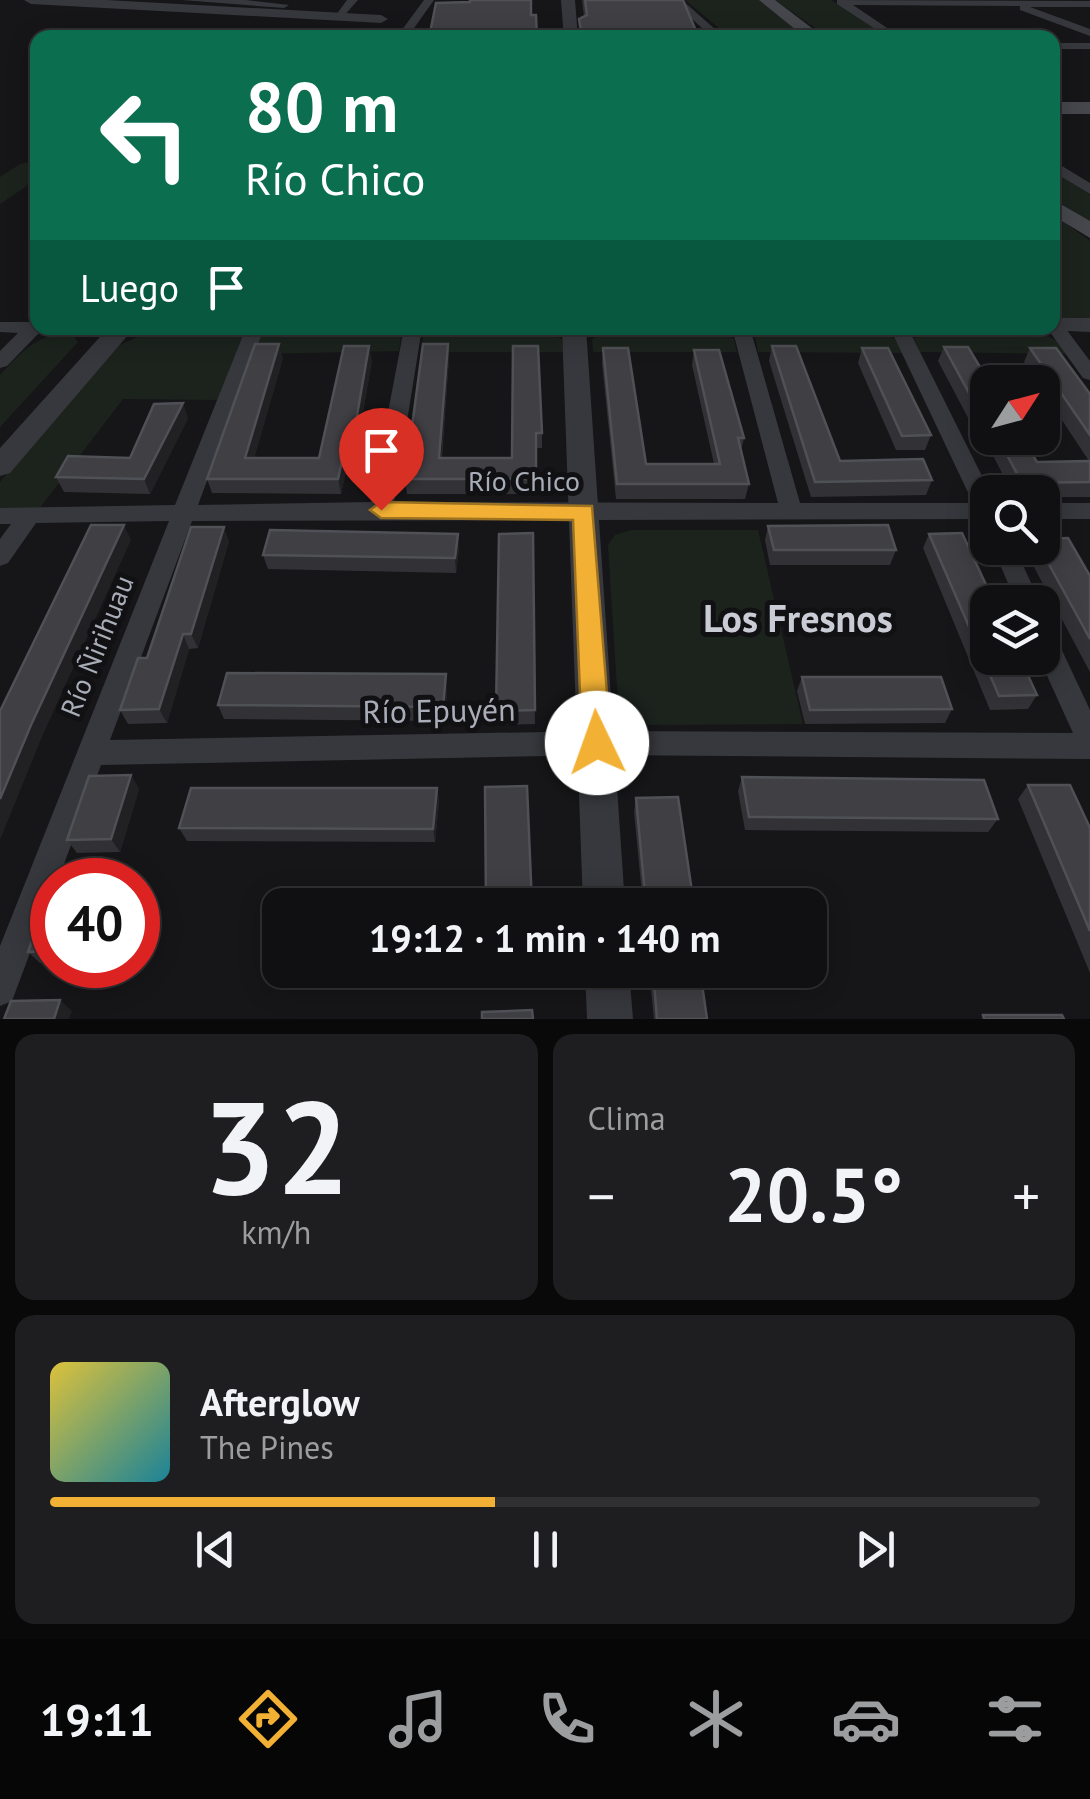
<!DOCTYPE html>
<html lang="es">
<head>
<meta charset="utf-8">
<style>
  :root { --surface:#101012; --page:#1e1e20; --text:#f1f3f6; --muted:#9c9d9f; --line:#303032; --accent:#f2b134 }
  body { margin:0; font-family:"PT Sans",sans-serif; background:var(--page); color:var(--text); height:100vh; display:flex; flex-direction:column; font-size:38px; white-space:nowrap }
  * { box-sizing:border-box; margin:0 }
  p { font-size:32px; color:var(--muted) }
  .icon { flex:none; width:55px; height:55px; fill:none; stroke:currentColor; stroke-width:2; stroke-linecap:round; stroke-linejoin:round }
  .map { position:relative; height:1019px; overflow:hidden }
  .details { display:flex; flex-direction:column; gap:15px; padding:15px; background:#09090a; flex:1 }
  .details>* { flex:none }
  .hud { position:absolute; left:30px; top:30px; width:1030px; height:305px; border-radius:20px; box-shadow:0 5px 25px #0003,0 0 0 2px var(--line); background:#0b6e4f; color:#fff; overflow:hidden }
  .needle { width:65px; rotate:54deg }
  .tools { position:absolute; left:970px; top:365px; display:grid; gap:20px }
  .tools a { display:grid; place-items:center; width:90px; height:90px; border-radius:20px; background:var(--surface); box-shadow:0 5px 25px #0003,0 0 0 2px var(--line); font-size:50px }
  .speed { position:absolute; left:30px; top:858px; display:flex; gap:20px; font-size:50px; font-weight:700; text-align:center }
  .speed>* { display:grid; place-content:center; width:130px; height:130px; border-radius:50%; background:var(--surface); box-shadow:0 5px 25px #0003,0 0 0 2px var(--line); line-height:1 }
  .speed .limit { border:15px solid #d22; background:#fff; color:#111 }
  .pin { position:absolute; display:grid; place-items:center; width:85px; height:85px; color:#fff; margin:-102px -42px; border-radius:50% 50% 50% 0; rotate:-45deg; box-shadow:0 0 10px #0007 }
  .pin .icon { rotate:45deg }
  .me { position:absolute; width:110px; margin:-55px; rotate:357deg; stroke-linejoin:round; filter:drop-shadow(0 0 8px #0008) }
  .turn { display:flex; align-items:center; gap:35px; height:210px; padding:0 50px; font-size:45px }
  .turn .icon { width:130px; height:130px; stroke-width:2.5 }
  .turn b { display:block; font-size:70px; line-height:85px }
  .then { display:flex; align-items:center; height:95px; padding:0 50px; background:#0003; gap:20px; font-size:38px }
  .big { font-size:75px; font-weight:700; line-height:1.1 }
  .details .card { flex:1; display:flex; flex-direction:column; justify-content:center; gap:15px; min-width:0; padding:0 35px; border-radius:20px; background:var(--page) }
  .details .dial { align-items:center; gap:0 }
  .dial b { font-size:130px; line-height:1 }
  .song { display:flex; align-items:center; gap:30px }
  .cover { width:120px; height:120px; border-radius:15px; background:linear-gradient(135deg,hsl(50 70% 55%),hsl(190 70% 35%)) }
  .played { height:10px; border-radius:5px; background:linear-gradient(90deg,var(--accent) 45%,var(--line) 45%) }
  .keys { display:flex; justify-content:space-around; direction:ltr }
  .heat { display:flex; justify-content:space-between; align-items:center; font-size:55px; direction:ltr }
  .details .tiles { flex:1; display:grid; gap:15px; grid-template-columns:1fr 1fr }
  .card:last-child { grid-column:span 2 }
  .trip { position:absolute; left:262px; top:888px; width:565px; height:100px; border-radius:20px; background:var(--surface); box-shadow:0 5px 25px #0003,0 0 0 2px var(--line); font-weight:700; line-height:100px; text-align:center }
  .menu { display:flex; height:160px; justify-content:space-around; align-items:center; background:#060607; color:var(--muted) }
  .menu .icon { width:70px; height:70px }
  .menu .current { color:var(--accent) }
  .menu b { font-size:45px; color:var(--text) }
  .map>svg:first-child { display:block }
  .green { fill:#1c231d }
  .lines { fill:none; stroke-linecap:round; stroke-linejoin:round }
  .minor { fill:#37383d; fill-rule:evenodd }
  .tertiary { fill:#37383d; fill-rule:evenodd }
  .secondary { fill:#45474d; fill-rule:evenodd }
  .wall { fill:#323236 }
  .shaded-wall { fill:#212124 }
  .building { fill:#3f3f44; stroke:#4f5156; stroke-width:2.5 }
  .route { fill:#f2b134; stroke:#9d7322; stroke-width:2.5 }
  .labels { text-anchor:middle; stroke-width:10; stroke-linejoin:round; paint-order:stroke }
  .street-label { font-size:28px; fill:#a8adb8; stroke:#111113 }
  .near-street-label { font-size:32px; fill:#a8adb8; stroke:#111113 }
  .district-label { font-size:38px; font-weight:bold; fill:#c9ccd4; stroke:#111113 }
</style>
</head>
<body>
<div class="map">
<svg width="1090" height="1019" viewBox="0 0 1090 1019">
  <rect width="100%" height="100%" fill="#161618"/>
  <path class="green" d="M685 0H761L809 37H730Z
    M775 0H831L891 37H828Z
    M37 160V179L0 204V177L20 164Z
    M1052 169 1090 195V223L1053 198Z
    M1052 213 1090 241V319L1053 318Z
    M271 330 391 331 401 338 399 351 251 354 262 332Z
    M605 330 720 331 734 339 737 352H593L592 339Z
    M924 330 1040 332 1057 341 1067 354 920 352 914 339Z
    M433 331H545L562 339 563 352H421L423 337Z
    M767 331 878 332 898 340 903 353 758 352 755 337Z
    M71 333 78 342 0 427V375C23 351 36 334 71 333Z
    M230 333 241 335 244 340 221 400 123 399 39 509H0V482L113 348 144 334Z
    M631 530H758L803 724 648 725 629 720 618 703 608 545 615 535Z"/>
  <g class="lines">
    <path class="minor" d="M182 0H246L289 5 284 8Z
      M347 0H358L341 19H333Z
      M424 0H434L407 38H396Z
      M671 0H682L725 38H713Z
      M837 0 1090 1V7H1030L1090 29V36L1020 10V6L853 5 902 38H889L837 4Z
      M1052 43H1090V49H1052Z
      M1052 160 1090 183V194L1052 171Z
      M38 318V328H129L120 333H39L7 366 0 368V351L18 333 0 332V322H29Z
      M1052 320 1060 321 1090 361V380L1083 378 1047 328H1052Z
      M246 328H264L198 505 371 502 404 328H422L394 502 778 503 732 328H750L800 503H973L890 328H908L990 492H988V519L192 521 110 740 597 731 1073 733 1039 658H1042V624L1051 627 1090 710V759L597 755 101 765 58 880H52V894L12 1001 0 1006V946L169 521 36 523 8 563 0 566V539L11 524H0V508L175 505Z
      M1042 503H1090V519H1042Z
      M993 548H1015L1040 602H1016Z"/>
    <path class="tertiary" d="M24 0H106L381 15 388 19 381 23 31 4Z
      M561 0H575L578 38H564Z
      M1052 318H1090V332L1044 330 1042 328H1052Z
      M108 328H184L172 335H128L10 473 0 476V448Z
      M562 328H586L625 905H583Z
      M585 970H629L633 1019H587Z"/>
    <path class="secondary" d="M759 0H775L825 38H806Z
      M1052 102H1090V114H1052Z
      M1052 199 1090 221V238L1052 215Z"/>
  </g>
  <path class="wall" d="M582 0H683L696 31 712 38H579V19L584 17Z
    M448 344 449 358 442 458H512L513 346 542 433V448H536V494H407L405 479Z
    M772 346 840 461 932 480 926 495 811 497 769 361Z
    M944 347 988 382V438H1022L1037 462 1089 461 1042 390V382H1038L1024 362 1030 348 1090 394V497H1042V492H1012L989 448H984L938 361Z
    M603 348 646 464H714L692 365 694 350 744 438 741 451 749 484 745 499H616L602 363Z
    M862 348 931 435 925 450H896L858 363Z
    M283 358 254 458H319L372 360 357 447H351L341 494 212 493 207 479Z
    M188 418 150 494 64 492 56 477 130 458Z
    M768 526 896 550 890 565H770L765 540Z
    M533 533 535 724 497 725 496 711Z
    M929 534 1037 695 1028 709 990 710 923 548Z
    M229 541 198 648 189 649 167 723 128 724 120 710 147 658Z
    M459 548 456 573 268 569 263 555Z
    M1030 548H1042L1090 576V672L1027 554Z
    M802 677 952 709 945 723 805 724 797 691Z
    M447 688 445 721 224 719 218 705Z
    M131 775 139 789 120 852 77 853 67 840Z
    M742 777 998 819 988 832 745 830 738 791Z
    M1028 785 1090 828V973L1018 799Z
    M437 788 439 802 435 842 187 841 179 828Z
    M636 798 694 905H643L634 812Z
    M52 883V963H40L28 952Z
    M649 970H700L707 1019H654Z"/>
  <path class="shaded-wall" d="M279 344 283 358 250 473 245 458Z
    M448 344 449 358 440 473 439 458Z
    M369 346 372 360 357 447 354 433Z
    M183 403 188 418 150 494 144 479Z
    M348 433 351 447 341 494 338 479Z
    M124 525 131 540 41 739 0 840V799L31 725Z
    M224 527 229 541 198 648 191 634Z
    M458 534 459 548 456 573 455 558Z
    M183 634 189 649 167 723 159 709Z
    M446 674 447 688 445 721 443 707Z
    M131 775 139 789 120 852 111 839Z
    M437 788 439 802 435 842 433 829Z
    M60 1000 72 1011 69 1019H54Z"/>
  <path class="building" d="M470 0H531V15H536L537 38H404L405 33H430L436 3 470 2Z
    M585 0H683L696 31H709L712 38H582L579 19 587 15Z
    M255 344H279L245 458H319L344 346H369L354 433H348L338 479H207Z
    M423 344H448L439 458H512L513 346H538L542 433H536V479H405Z
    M772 346H796L840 461 923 459 932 480 815 482Z
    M944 347H968L989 382H988V428Z
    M603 348H628L646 464H720L694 350H719L744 438H738L749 484H617Z
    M862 348H888L931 435 902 436Z
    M1030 348H1056L1090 394V435Z
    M183 403 144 479 56 477 68 456 130 458 154 404Z
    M998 438H1022L1037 462 1090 461V482L1022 483Z
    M91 525H124L31 725 0 799V711Z
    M888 525 896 550H774L768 526Z
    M191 527H224L191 634H183L159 709 120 710 138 658H147Z
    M270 530 458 534 455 558 263 555Z
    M533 533 535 710 496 711 499 534Z
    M962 533 994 602H988V658H1020L1037 695 999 696 929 534Z
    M1068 538 1090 576V639L1040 548H1042V539Z
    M227 673 446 674 443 707 218 705Z
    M802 677H941L952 709 810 710Z
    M131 775 111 839 67 840 89 776Z
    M742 777 984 780 998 819 749 817Z
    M1028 785H1070L1090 828V931Z
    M527 786 532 905H486L485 787Z
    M191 788H437L433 829 179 828Z
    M678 797 694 905H646L636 798Z
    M100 875 99 880H54L55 876Z
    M52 883V951L28 952Z
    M653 970H700L707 1019H657Z
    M60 1000 54 1019H4L11 1001Z
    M532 1010 533 1019H482V1012Z
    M983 1015H1062L1064 1019H984Z"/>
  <path class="route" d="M381 502 592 506 611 743 607 752 597 756 587 752 582 743 573 520 381 518 370 510Z"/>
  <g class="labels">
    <g class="street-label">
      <text x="524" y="491">Río Chico</text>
      <text transform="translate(97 646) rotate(-68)" y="10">Río Ñirihuau</text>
    </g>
    <g class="near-street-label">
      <text transform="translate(439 711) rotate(-1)" y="11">Río Epuyén</text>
    </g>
    <g class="district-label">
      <text x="798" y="632">Los Fresnos</text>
    </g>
  </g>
</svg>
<div class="tools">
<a><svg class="needle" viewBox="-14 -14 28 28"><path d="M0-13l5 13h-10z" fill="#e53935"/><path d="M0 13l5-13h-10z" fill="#9c9d9f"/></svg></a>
<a><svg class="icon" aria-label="search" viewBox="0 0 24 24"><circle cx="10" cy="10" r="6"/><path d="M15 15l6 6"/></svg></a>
<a><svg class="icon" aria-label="layers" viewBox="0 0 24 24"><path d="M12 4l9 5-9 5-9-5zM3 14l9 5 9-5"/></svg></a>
</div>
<div class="speed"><div class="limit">40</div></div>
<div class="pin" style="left:381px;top:510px;background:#d93025"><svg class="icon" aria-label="arrive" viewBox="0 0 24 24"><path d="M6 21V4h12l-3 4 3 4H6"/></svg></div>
<svg class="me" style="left:597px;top:743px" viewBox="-20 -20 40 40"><circle r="19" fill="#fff"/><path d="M0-13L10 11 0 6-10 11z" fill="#f2b134"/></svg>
<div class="trip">19:12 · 1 min · 140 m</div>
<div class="hud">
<div class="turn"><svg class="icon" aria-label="left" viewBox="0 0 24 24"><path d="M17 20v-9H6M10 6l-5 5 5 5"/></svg><div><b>80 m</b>Río Chico</div></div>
<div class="then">Luego<svg class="icon" aria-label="arrive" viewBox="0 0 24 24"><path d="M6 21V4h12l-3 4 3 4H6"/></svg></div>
</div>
</div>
<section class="details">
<div class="tiles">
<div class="card dial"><b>32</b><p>km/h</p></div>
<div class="card"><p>Clima</p>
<div class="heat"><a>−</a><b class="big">20.5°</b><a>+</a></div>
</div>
<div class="card">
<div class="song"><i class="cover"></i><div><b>Afterglow</b><p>The Pines</p></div></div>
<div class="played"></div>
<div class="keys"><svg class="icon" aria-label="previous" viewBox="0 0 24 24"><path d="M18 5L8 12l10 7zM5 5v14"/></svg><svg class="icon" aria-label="pause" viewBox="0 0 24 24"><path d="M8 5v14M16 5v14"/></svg><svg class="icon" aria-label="next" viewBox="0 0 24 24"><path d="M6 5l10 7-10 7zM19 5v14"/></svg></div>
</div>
</div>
</section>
<nav class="menu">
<b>19:11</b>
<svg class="icon current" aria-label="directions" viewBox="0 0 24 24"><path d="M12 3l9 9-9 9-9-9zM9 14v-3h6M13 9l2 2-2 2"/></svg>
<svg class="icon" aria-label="music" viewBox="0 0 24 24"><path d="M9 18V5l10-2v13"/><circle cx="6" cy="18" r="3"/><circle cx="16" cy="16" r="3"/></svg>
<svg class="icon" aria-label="phone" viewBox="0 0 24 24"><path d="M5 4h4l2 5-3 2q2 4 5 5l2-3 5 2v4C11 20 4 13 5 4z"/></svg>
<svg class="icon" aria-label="climate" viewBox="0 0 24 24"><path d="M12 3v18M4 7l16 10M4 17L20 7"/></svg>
<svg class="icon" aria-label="car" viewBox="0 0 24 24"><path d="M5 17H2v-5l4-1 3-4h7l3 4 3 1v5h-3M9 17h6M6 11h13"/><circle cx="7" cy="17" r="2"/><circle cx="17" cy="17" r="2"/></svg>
<svg class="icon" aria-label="filters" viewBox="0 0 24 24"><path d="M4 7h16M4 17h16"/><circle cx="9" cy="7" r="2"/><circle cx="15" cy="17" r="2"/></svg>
</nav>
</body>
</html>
